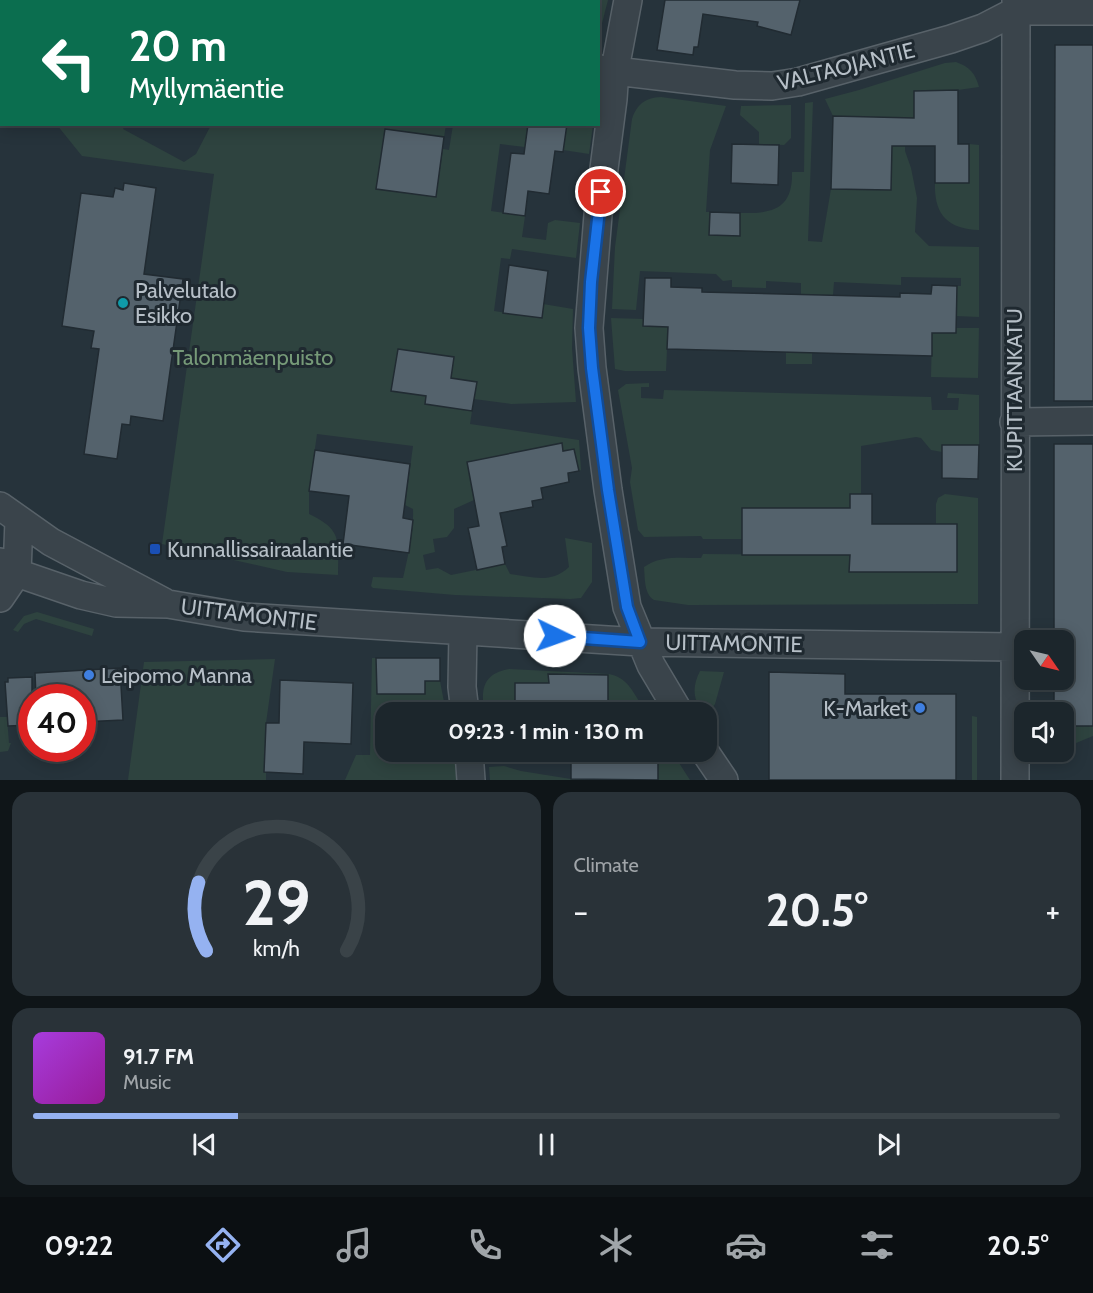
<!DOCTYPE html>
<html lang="en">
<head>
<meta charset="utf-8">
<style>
  :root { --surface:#1c262c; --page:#293238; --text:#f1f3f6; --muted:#a0a5a9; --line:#3a4348; --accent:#95b2f1 }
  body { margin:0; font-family:Cabin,sans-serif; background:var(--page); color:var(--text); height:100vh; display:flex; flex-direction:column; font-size:22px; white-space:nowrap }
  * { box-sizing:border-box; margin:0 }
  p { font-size:20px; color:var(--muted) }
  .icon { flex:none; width:33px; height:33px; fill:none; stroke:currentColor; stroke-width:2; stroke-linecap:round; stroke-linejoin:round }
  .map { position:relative; height:780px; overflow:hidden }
  .sheet { display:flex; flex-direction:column; gap:12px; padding:12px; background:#0f1518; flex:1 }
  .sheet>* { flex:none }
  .hud { position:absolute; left:0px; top:0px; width:600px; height:126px; box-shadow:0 3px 15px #0003,0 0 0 2px var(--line); background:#0b6e4f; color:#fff; overflow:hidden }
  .needle { width:39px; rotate:124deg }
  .tools { position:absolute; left:1014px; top:630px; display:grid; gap:12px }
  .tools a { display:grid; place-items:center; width:60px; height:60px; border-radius:12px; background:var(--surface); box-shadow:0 3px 15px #0003,0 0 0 2px var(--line); font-size:30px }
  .speed { position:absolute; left:18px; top:684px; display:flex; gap:12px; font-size:30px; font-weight:700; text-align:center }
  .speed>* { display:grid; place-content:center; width:78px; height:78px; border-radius:50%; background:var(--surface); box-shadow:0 3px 15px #0003,0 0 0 2px var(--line); line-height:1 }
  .speed .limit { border:9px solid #d22; background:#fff; color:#111 }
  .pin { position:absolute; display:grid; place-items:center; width:51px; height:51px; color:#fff; margin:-26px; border:3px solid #fff; border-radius:50%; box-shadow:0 2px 6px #0007 }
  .me { position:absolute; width:66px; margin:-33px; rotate:93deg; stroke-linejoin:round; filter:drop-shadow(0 0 4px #0008) }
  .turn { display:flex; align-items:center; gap:21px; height:126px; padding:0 30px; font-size:27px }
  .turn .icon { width:78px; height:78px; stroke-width:2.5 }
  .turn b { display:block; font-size:42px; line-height:51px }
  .big { font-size:45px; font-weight:700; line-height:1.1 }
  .sheet .widget { flex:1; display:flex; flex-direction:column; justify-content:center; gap:9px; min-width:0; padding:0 21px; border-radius:18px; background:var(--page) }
  .sheet .dial { align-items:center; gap:0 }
  .dial svg { height:156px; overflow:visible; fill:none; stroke:var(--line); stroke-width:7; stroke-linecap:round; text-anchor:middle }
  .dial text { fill:var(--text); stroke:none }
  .song { display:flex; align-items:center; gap:18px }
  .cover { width:72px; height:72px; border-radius:9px; background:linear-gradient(135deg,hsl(280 70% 55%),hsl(300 70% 35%)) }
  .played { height:6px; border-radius:3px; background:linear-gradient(90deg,var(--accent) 20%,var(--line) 20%) }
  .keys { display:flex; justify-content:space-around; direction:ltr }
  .heat { display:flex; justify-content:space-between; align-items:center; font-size:33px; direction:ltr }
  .sheet .tiles { flex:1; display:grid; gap:12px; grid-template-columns:1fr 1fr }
  .widget:last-child { grid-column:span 2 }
  .trip { position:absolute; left:375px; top:702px; width:342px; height:60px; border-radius:18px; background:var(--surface); box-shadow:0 3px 15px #0003,0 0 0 2px var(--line); font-weight:700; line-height:60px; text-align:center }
  .tabs { display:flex; height:96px; justify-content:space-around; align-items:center; background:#0b0f12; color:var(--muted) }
  .tabs .icon { width:42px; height:42px }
  .tabs .selected { color:var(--accent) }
  .tabs b { font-size:27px; color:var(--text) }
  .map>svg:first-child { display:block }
  .green { fill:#2e433f }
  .building { fill:#54626c; stroke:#212b32; stroke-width:1.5 }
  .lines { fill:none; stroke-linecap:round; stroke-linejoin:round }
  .minor-casing { stroke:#586269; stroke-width:30 }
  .minor { stroke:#3a444b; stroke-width:27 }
  .route-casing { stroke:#114b97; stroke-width:15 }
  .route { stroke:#1a73e8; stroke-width:10 }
  .culture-dot { fill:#0f9aa8; stroke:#1f2930; stroke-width:2 }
  .transit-dot { fill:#1a4fb4; stroke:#1f2930; stroke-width:2 }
  .shop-dot { fill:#3f7fe0; stroke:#1f2930; stroke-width:2 }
  .labels { text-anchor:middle; stroke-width:6; stroke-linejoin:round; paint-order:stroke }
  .street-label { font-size:22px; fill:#b6bfc7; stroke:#1f2930 }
  .poi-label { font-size:22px; fill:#b6bfc7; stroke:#1f2930; text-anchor:start }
  .park-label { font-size:22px; fill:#769a78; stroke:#1f2930 }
</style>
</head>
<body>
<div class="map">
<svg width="1093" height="780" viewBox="0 0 1093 780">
  <rect width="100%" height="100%" fill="#26333b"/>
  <path class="green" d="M0 0H129L130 1 2 2 1 53Z
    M356 0H608L599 35 598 2Z
    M956 62C970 67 975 73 979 87L958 90 914 91V123H905V151L911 168 917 198 915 232 929 246 979 247V317L956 316 957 286H961V278L901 277V285L834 282 833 295H801V283L766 281V288L732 287V280L723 281 716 274 640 271 636 310 612 309 615 247 632 119C637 104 645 98 661 97L726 106 710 150 706 212H710L740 235V213C773 214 793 209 792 172H804L805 103 813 102 808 241 822 242 831 189 890 190 892 118 833 116 825 99 859 90 945 63Z
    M791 105V138L784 145 759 144V132L740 115 741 106Z
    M363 124 375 126 376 124 446 125 444 137 385 129 436 196 443 149 449 150 453 125H528L525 147 500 144 491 211 525 216 522 237 546 240 548 223 555 220 580 223 576 258 512 249 510 259 501 258 494 311 541 318 543 304 573 309 572 348 576 402 511 404 474 399 477 382 451 378 398 349 391 391 426 396 425 404 472 411 470 424 579 440 581 470 579 471 574 449 563 451 561 444 474 500 454 509V528L447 537 433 539 435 552 423 555 426 570 438 568 451 575 505 564 510 574C533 577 551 584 569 567L565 538 592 543V582L581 598 570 599 455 595 373 588 371 586 373 577 403 578C408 556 414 532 413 509L405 505 413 446 317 434 309 491V514C343 530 338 541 338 575L287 572 162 544 214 174 82 156 57 125H125L123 129 184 162 196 154 211 125Z
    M567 125H593L589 154 563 150Z
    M969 144 979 145V230C947 229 934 214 935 183L969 182Z
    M611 318 644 319V326L668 327 666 371H625L615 369Z
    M956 328H979L978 378 931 377 932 333H955Z
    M786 346H812V364H786Z
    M649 383V387H641V398L663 399 664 390 931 397 932 410H958L959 398H947L948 393 979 395V445H942V452L931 450 921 438 916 437 861 446V494H850V508L742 509V539H703L701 536 644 537 638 530 630 482 632 468 618 390 626 384Z
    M945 494 978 498V604L688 605 654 600C644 594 645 578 644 567 660 555 682 558 701 558L703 554 850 555 849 571 936 524V504L938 498Z
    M37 612 94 629 92 636 36 619 24 624 18 632 13 630 24 616Z
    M372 658H376L394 694H424L425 681H440L444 702H453L454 712H386V752H458L460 780H345L356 755H370Z
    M275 659 266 723V780H128L144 662Z
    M509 669 609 674C625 677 631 688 639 701L619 702 608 707V675L549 674V683H515V712H484C481 688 483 674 509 669Z
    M700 671 724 672 715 704 711 710 702 712C693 698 692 687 700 671Z
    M972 716 977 717V780H972Z
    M0 717H7L9 743H11L8 751 0 752Z
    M1064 726H1093V736L1064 748Z
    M658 752H672L690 780H658Z
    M504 766 521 771 571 779 625 780H490L489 767Z"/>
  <path class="building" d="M665 0H800L791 35 757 26 758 22 703 14 698 47H694L693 55 657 50Z
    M1055 45H1093V401H1054Z
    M958 90V144H969V183H935V146H892L891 190 831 189 833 116 914 118V91Z
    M528 124H567L563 152 555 151 549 194 528 191 525 216 503 213 511 153 524 154Z
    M385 129 444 137 436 197 376 189Z
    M732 144 779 145 778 185 731 183Z
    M124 183 156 188 144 274 183 279 163 421 131 416 130 425 122 424 117 459 84 454 99 349 91 348 94 331 62 326 81 193 113 197 115 188 123 190Z
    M710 212 740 213V236L709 235Z
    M509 265 548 271 542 318 503 313Z
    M645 278H671V287L702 288V292L900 297V293L931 294 932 285 957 286 956 333H932V356L667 349 668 327 643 326Z
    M398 349 454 357 451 378 477 382 472 411 425 404 426 396 391 391Z
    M562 443 563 451 574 449 579 471 568 473 569 482 541 488 543 499 532 501 533 507 500 513 507 546 502 547 505 564 477 570 468 528 479 526 467 462Z
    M1054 444H1093V726H1064V712H1054V680H1064V640H1054Z
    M942 445H979L978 479 942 478Z
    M315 450 410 464 403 518 413 520 409 553 343 544 349 496 309 491Z
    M850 494H872V524H957V572H849L850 555H742V508H850Z
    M376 658H440V681H425V694H377Z
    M120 668 123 720 82 722V698H36L35 673Z
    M769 672 845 674V694H956V780H769Z
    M548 674 608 675V707H548V712H515V683H549Z
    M32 677V725L8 726 5 682H8V678Z
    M280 680 353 683 351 744 304 742 303 774 264 772 266 723H279Z
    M571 752H658V780L571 779Z"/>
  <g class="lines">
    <defs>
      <path id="minor" d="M327 0 329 2
        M628 0 615 69 613 99 598 215 589 328 592 368 608 490 627 607 651 665 679 712
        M598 69 735 85 772 86 798 82 951 39 983 28 1016 11H1093
        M1014 422 1093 421
        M0 506 51 542 164 602
        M0 562 17 573 81 595 116 603 168 604 244 617 640 642 1014 647
        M0 598 17 573 19 520
        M463 632 462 687 465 712
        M469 752 471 780
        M705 752 724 780
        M1015 780 1016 0"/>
    </defs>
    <use href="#minor" class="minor-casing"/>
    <use href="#minor" class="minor"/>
  </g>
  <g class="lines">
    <defs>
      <path id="route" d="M555 636 640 642 627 607 608 490 592 368 589 328 591 282 601 192"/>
    </defs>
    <use href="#route" class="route-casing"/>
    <use href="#route" class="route"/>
  </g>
  <circle class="culture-dot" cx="123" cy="303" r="6"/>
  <rect class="transit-dot" x="149" y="543" width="12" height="12" rx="3"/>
  <g class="shop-dot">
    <circle cx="89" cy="675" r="6"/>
    <circle cx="920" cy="708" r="6"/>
  </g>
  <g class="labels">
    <g class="street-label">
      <text transform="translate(846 66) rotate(-14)" y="8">VALTAOJANTIE</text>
      <text transform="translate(1014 390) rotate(-90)" y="8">KUPITTAANKATU</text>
      <text transform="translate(249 614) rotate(7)" y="8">UITTAMONTIE</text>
      <text transform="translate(734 643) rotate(1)" y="8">UITTAMONTIE</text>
    </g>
    <g class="poi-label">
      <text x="135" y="298">Palvelutalo<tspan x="135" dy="25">Esikko</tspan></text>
      <text x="167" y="557">Kunnallissairaalantie</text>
      <text x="101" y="683">Leipomo Manna</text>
      <text x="908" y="716" text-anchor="end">K-Market</text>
    </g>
    <g class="park-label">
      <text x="253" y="365">Talonmäenpuisto</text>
    </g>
  </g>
</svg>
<div class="tools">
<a><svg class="needle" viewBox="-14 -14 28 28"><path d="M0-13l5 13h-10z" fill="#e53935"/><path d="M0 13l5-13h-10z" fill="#a0a5a9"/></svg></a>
<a><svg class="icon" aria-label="sound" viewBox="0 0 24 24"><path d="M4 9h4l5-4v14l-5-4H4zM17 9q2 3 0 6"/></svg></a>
</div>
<div class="speed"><div class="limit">40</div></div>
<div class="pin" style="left:601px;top:192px;background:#d93025"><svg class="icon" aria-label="arrive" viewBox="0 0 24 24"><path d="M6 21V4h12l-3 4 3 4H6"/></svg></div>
<svg class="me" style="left:555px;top:636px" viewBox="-20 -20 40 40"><circle r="19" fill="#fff"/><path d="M0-13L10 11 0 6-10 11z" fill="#1a73e8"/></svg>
<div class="trip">09:23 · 1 min · 130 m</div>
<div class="hud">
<div class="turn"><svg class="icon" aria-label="left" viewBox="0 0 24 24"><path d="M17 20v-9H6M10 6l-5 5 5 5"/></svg><div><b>20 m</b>Myllymäentie</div></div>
</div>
</div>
<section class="sheet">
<div class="tiles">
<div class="widget dial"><svg viewBox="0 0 100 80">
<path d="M14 69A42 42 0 1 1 86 69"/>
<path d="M14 69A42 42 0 0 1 10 34" stroke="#95b2f1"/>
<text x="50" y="56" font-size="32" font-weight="700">29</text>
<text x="50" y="72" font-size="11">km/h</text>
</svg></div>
<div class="widget"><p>Climate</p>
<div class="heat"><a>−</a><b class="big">20.5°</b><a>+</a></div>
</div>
<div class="widget">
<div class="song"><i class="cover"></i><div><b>91.7 FM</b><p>Music</p></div></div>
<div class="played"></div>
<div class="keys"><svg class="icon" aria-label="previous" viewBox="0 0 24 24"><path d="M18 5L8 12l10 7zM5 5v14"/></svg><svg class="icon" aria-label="pause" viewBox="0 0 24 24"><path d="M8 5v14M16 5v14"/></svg><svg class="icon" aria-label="next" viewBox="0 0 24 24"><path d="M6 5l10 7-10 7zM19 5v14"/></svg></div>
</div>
</div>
</section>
<nav class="tabs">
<b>09:22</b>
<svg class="icon selected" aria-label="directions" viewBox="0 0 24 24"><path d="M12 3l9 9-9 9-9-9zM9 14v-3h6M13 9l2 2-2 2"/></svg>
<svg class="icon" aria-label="music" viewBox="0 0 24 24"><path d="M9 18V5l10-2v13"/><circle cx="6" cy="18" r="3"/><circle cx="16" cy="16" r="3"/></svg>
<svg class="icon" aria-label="phone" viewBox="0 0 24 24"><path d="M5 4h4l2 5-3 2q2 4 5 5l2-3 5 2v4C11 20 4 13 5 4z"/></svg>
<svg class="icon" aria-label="climate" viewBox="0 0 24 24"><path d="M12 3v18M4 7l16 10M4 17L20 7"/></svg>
<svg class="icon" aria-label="car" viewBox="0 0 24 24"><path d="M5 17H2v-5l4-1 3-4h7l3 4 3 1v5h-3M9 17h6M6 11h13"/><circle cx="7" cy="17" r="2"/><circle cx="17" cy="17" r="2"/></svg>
<svg class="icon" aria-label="filters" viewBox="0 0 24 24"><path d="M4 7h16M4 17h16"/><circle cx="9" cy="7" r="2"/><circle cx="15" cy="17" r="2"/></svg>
<b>20.5°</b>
</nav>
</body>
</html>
